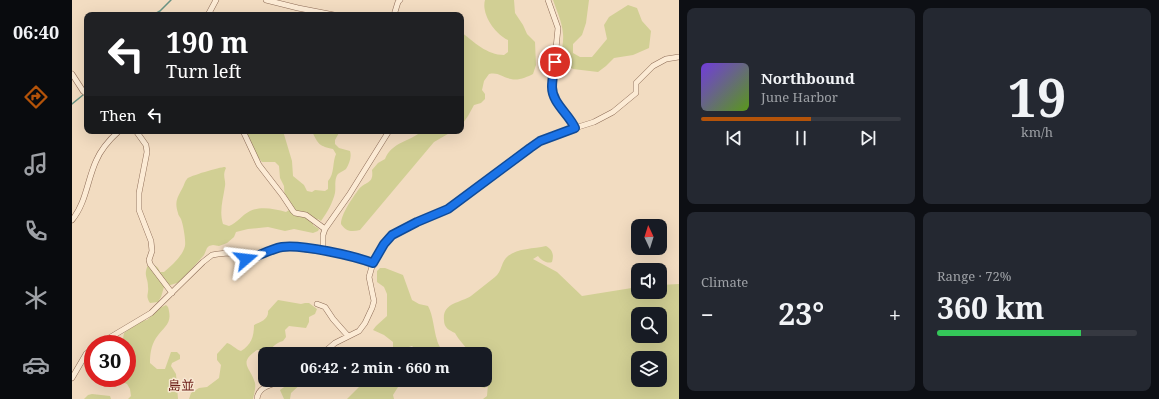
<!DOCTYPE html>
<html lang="en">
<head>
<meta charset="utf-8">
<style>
  :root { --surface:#171b24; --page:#242831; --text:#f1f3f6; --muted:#9ea1a6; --line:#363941; --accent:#b45309 }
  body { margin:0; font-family:"Noto Serif","Noto Sans JP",serif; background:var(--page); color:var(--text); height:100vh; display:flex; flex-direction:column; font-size:15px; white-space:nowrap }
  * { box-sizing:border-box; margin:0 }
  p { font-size:13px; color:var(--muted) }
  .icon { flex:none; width:22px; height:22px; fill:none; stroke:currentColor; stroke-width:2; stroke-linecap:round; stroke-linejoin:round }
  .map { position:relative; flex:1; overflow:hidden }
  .sheet { display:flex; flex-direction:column; gap:8px; padding:8px; background:#0d0f14; width:480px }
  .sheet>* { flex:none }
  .top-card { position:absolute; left:12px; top:12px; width:380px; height:122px; border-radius:8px; box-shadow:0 4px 16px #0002; background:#202124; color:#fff; overflow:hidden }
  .needle { width:26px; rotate:356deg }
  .buttons { position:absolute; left:559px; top:219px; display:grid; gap:8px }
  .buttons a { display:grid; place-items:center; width:36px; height:36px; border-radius:8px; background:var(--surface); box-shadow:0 4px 16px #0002; font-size:20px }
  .speed { position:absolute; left:12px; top:335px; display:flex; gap:8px; font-size:20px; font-weight:700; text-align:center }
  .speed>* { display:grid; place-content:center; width:52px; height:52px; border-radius:50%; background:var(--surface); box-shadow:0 4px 16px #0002; line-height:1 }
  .speed .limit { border:6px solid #d22; background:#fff; color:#111 }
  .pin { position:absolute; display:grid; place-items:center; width:34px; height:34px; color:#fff; margin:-17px; border:2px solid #fff; border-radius:50%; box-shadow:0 1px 4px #0007 }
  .me { position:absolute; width:44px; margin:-22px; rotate:73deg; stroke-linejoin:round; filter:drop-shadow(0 0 3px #0008) }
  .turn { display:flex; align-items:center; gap:14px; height:84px; padding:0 16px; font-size:18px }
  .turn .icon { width:52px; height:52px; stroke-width:2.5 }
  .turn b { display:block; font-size:28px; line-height:34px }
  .then { display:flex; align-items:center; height:38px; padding:0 16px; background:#0003; gap:8px; font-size:15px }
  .big { font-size:30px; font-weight:700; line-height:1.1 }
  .sheet .card { flex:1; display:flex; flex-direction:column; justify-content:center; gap:6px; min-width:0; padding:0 14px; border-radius:8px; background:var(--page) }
  .sheet .dial { align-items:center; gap:0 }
  .dial b { font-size:52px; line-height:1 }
  .song { display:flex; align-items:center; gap:12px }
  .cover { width:48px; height:48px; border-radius:6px; background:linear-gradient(135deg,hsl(260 70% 55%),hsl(90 70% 35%)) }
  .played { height:4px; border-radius:2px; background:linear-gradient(90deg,var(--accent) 55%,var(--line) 55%) }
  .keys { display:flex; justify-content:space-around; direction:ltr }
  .heat { display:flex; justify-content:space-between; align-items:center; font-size:22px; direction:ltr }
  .charge { height:6px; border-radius:3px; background:linear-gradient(90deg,#34c759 72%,var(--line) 0) }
  .sheet .tiles { flex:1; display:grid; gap:8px; grid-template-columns:repeat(2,1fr) }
  .trip { position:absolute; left:186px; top:347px; width:234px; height:40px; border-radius:8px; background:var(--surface); box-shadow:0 4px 16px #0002; font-weight:700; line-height:40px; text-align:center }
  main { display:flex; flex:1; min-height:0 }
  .tabs { display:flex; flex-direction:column; width:72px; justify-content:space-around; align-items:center; background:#090b0e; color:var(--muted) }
  .tabs .icon { width:28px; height:28px }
  .tabs .on { color:var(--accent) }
  .tabs b { font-size:18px; color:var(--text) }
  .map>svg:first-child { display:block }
  .green { fill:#d1cf94; fill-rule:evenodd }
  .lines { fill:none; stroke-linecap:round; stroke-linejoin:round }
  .stream { stroke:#6a9383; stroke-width:1.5 }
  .minor-casing { stroke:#8d6c57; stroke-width:6 }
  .minor { stroke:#fcebd5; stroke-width:5 }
  .route-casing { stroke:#114b97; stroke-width:10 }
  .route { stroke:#1a73e8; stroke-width:7 }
  .labels { text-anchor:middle; stroke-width:3; stroke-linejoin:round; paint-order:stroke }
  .quarter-label { font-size:13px; fill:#6c1e18; stroke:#f8e8d2 }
</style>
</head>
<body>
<main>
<nav class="tabs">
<b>06:40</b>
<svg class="icon on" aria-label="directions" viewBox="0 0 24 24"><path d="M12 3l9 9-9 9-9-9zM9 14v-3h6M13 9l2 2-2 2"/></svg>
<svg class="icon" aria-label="music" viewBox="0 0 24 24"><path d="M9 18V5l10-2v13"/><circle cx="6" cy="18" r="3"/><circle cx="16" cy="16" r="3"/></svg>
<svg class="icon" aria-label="phone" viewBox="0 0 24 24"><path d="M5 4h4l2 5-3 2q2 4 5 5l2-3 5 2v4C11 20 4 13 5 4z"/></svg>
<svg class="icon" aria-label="climate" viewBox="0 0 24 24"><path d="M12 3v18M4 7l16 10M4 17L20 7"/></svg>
<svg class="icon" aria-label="car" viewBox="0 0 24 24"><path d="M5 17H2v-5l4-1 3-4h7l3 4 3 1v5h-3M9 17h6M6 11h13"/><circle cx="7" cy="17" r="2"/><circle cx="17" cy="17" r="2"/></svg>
</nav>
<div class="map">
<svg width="607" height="399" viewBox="0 0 607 399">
  <rect width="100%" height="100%" fill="#f2dcc1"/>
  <path class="green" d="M413 0H442L443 13 451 25 455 34 463 42 464 65 461 74C455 77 446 81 439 79 429 77 427 72 417 74L412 81 410 90 413 94V99L409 103 402 105 396 116 389 126V32C402 42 415 55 432 55L436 52V40C423 34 409 14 413 0Z
    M481 0H517L514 23 510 35 501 44V53L508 57H520L535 39 532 25 537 17 556 5 565 8 570 21 579 31 577 48 561 55 542 58 534 66 526 72 501 69 491 62C488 50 492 45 491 34 490 21 485 12 481 0Z
    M170 131H211L220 161 221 176 232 185 235 191 240 192 243 190 253 191 256 189V181C263 173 260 163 264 154L261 149C248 146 246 145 240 131H268L263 140V144L267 148 278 151C280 157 277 164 274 169 272 171 268 172 266 174 262 179 264 187 263 193 261 202 255 213 249 221L246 219 241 223V225L247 229 246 231 241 233 222 229 213 231 196 227 176 229 164 232 162 237 155 243 147 246 141 245 137 246 135 248 132 255 108 282 92 287 89 297 86 302 78 303C73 295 77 295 76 287 76 277 71 276 76 265 82 264 86 266 88 272H92C100 265 110 257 113 246 114 240 111 224 109 219 108 217 106 215 106 213 102 201 106 197 111 187 112 185 113 181 115 179 117 176 148 167 153 167L154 168C150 176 154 179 153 186 151 200 147 211 151 224L157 226C165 223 170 215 178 211 189 206 203 209 214 212L217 210 213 203 212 186 208 178 207 166 203 162H190L184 155Z
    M350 131H381L362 142 288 230C280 232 274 232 269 224 269 214 281 197 287 189 294 181 302 184 300 170L306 163 313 159C320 142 337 142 350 131Z
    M474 246C481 250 482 255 480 262 475 264 469 260 466 256L461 259 485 272 510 296 566 287V292H588V285L607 284V399H411L415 396 416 384 413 388 409 387 408 380H413V354H398C394 346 387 341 383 333 377 330 372 328 372 320 370 303 388 303 399 296 407 290 415 283 423 277 430 272 429 261 436 256 446 248 462 249 474 246ZM566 314H588V336H566ZM566 358H588V380H566Z
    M308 268H313L331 275 340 300 347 304 356 306C361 314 362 331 365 340 366 345 370 350 373 354H348L340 346 325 351 321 348V342L312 335 301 330 304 326 315 316V294L312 287 305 282V271Z
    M206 300 229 304 233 303H237L245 309 243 314 237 317V322L234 328 217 326 213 330 214 337 211 341C202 343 198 352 192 352 190 352 188 350 185 350 165 363 179 368 183 383 184 388 182 394 181 399H117L119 393 127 388 135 387 147 378 149 365 145 360V354L155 343C161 345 163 349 169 351 179 345 182 337 182 325 189 322 197 319 196 311Z
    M94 305 96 307C101 324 93 325 84 338 79 346 78 354 78 363L85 369H93L99 352H105L108 355V359L100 363 99 366 104 374 106 399H56L59 396 58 389 55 384 41 378H55V359L57 355 55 344H50L52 333 68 321 75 320 88 308Z
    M222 380H233L219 393 218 399H212L208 390Z
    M294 380H332V381L326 387 321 395 322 399H275Z
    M20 394 38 396 39 399H12L16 395Z"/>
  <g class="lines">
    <path class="stream" d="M81 15 88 11 99 0
      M0 104 11 95"/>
    <defs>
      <path id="minor" d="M194 0 226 8 262 15
        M476 0 486 28 480 88C483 104 496 113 503 128
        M136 15 144 0
        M322 15 326 2 328 0
        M0 74 11 91 15 94
        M64 131 74 145 75 152 67 193V210L79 241 80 251 77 260 78 264 100 293
        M171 131 187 165 211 196 221 211 223 213 234 215 253 229
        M0 220C14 203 15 181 24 161 29 149 37 140 47 131
        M251 251V235L253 229 277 195 317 131
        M245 304 253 307 261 319 276 336
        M27 344 79 313 131 262 140 255 146 254 156 253 178 259 204 248 216 247 263 253 291 260 301 263
        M250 354 263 343 287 331 293 323 300 308 302 301 297 277 301 263 315 239 345 222 376 209 468 141 503 128 522 122 541 112 564 93V83L581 66 594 59 607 57
        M0 378 14 354 21 348
        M185 399C186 385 203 384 214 380"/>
    </defs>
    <use href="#minor" class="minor-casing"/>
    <use href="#minor" class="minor"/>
  </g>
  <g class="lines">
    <defs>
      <path id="route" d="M174 259H178C188 255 199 249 210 247 230 244 282 256 301 263L312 244 320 235 345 222 376 209 458 148 468 141 503 128C497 114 480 103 480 87 480 79 482 70 483 62"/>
    </defs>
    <use href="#route" class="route-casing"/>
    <use href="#route" class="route"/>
  </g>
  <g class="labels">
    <g class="quarter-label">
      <text x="109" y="390">島並</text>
    </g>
  </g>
</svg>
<div class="buttons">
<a><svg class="needle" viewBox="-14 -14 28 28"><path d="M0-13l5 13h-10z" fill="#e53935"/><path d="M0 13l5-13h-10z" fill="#9ea1a6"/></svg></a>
<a><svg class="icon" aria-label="sound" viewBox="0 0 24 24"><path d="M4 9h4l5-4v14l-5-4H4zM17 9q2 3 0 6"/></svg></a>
<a><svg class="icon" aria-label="search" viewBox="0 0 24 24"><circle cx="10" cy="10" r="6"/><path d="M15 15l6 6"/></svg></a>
<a><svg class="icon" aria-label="layers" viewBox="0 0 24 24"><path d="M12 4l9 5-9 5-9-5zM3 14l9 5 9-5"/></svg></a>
</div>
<div class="speed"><div class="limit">30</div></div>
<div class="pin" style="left:483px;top:62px;background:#d93025"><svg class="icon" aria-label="arrive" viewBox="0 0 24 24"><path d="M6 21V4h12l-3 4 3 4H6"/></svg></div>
<svg class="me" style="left:174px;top:259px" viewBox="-20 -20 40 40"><path d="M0-17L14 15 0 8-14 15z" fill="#1a73e8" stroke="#fff" stroke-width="4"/></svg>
<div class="trip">06:42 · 2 min · 660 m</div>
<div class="top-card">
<div class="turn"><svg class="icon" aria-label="left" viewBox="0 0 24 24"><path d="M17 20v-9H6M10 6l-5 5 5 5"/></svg><div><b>190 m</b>Turn left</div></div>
<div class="then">Then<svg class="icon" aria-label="left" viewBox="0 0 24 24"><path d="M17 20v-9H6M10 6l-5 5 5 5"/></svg></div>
</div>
</div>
<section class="sheet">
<div class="tiles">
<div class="card">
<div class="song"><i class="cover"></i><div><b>Northbound</b><p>June Harbor</p></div></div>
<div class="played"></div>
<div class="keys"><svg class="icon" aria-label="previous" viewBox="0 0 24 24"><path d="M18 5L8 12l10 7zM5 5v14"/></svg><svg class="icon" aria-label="pause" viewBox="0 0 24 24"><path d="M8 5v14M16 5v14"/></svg><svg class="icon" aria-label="next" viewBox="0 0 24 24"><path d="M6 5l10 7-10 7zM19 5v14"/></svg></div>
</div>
<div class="card dial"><b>19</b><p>km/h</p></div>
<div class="card"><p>Climate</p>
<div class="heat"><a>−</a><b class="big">23°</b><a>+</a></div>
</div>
<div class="card"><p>Range · 72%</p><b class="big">360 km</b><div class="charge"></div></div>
</div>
</section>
</main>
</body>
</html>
